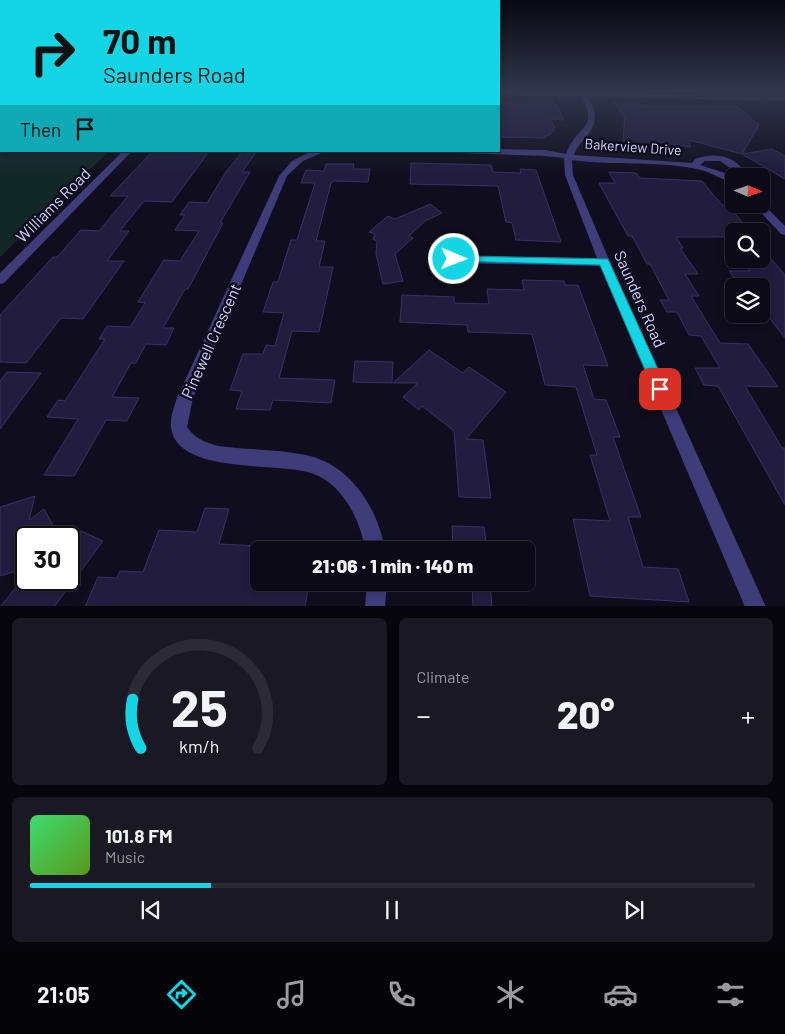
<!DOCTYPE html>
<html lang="en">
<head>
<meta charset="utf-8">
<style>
  :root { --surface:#0c0a16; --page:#1a1823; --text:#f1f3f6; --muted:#9a9aa1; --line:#2c2b35; --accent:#13d5e3 }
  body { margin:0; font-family:Barlow,sans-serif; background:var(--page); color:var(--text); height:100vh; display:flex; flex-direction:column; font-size:19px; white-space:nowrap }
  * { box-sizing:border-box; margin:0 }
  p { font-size:16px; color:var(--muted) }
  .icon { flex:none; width:28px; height:28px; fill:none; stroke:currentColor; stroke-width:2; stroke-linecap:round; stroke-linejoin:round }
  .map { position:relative; height:606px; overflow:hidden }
  .details { display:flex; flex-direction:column; gap:12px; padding:12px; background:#07060c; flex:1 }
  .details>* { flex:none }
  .hud { position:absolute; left:0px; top:0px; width:500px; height:152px; box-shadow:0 2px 8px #0003,0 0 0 1px var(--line); background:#13d5e3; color:#111; overflow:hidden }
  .needle { width:32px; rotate:92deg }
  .tools { position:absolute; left:725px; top:168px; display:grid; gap:10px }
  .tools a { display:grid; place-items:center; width:45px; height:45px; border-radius:8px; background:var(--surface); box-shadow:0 2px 8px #0003,0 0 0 1px var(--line); font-size:25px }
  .speed { position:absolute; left:15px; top:526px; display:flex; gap:10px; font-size:25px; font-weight:700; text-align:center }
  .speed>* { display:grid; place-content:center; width:65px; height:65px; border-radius:50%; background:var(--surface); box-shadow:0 2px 8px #0003,0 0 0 1px var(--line); line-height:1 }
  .speed .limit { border:2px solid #111; border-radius:8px; background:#fff; color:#111 }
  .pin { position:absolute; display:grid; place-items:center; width:42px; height:42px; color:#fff; margin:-21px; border-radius:10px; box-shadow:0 2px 8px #0006 }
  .me { position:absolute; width:55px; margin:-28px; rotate:91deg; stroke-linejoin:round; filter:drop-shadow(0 0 4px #0008) }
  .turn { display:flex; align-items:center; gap:18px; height:105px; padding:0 20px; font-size:22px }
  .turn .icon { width:65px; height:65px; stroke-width:2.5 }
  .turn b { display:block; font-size:35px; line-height:42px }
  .then { display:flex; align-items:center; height:48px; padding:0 20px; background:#0003; gap:10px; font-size:19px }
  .big { font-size:38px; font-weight:800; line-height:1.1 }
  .details .card { flex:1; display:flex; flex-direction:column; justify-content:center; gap:8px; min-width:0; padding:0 18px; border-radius:8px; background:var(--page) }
  .details .dial { align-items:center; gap:0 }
  .dial svg { height:130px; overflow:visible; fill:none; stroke:var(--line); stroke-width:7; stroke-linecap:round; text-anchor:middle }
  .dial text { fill:var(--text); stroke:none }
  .song { display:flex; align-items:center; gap:15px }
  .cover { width:60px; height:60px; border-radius:8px; background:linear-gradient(135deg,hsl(140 70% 55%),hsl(90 70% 35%)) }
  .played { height:5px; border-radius:2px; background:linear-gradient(90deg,var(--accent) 25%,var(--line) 25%) }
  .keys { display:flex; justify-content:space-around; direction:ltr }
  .heat { display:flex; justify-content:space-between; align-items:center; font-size:28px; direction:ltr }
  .details .tiles { flex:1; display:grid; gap:12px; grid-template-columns:1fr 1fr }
  .card:last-child { grid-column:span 2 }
  .trip { position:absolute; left:250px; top:541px; width:285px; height:50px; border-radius:8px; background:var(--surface); box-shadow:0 2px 8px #0003,0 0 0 1px var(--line); font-weight:800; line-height:50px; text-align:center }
  .menu { display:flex; height:80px; justify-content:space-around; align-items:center; background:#050409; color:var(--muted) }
  .menu .icon { width:35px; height:35px }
  .menu .selected { color:var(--accent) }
  .menu b { font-size:22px; color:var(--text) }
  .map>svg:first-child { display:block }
  .green { fill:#122826 }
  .building { fill:#221c3e; stroke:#393068 }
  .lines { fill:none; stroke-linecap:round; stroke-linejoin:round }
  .minor { fill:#3e3d7a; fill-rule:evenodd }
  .tertiary { fill:#3e3d7a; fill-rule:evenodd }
  .route { fill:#13d5e3; stroke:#0c8a94 }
  .labels { text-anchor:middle; stroke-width:5; stroke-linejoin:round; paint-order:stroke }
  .far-street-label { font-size:14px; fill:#d3d0fb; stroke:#100e1e }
  .street-label { font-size:16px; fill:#d3d0fb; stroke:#100e1e }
</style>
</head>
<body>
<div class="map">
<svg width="785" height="607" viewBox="0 0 785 607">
  <rect width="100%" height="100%" fill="#100e1e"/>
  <path class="green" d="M0 91 1 151H109L0 257Z"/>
  <path class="building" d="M529 99H551L554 105H557L564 120 550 119 555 128H553L554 131H550L551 134H548L549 136H545V138L499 137V102L530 103Z
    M614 103H639L642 106H737L759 125 742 154 772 149 785 156V179L742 154 689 140 690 147 653 141 660 150 622 149 625 117Z
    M243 151H257L242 172H250L220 223H223L188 289H185L163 328H174L166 345 146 344 136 363H131L112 397 139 398 127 421 106 420 74 476 44 475 78 419 47 417 58 400 65 401 105 339H99L107 326 130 327 145 303 138 302 164 260 180 261 199 231 175 230 185 215H180L189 202 207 203 226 172Z
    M152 152 208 153 172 202 144 201 120 231H129L107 261H124L83 319 61 318 26 363 0 362V315L53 257H57L81 230 99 231 128 196H110Z
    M411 163 491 165 493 172 521 173 520 169 536 170 561 242 516 240 512 223 506 222 498 186 410 184Z
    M326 164H354L353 169H370L368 182 334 181 331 183 316 241H325L319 267H333L319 332 292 331 279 378 335 380 331 403 273 400 270 410 236 409 242 391 230 390 243 354H263L266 345 275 346 284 313 263 312 273 282H278L291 240H297L315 183H301L306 170 324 171Z
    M609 172 636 173 640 178 702 181 722 205H728L746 227 743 226 748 231H734V250L724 237H676L683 248H680L698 274H685L699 296H691L720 343 748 344 778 387 745 386 782 448H785V505L718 386 704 385 695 368H720L701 336 689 335 677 312H667L660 300H669L650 264H647L632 236H628L599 183H615Z
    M430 204 442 213 425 221 409 236 413 238 395 254 403 281 383 284 376 254 377 241 373 239 375 234 369 232 388 216 395 219Z
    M761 247 785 275V338L761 307V286H740L729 271H750L740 259H761Z
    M522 280 564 281 565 285H578L608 366 583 365 594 399 606 400 620 437H613L641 517H628L643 567 678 569 689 602 590 596 573 519 610 521 590 455H597L576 387 545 385 532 334 468 332 467 325 400 322 402 295 454 297V303L489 304 487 289 524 290Z
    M429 350 463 373 469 367 506 392 466 439 483 440 491 498 459 497 454 431 422 406 419 410 403 397 418 383H393Z
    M355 361 393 362 392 383 353 382Z
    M7 372 41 373 0 429V381Z
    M35 496 29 520 44 509 60 538H26V568L0 576V507Z
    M205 508 229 509 219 544 260 546 251 582H309L305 607H85L98 577 117 578 120 571 143 572 159 530 197 532Z
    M452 526 484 527 487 550H453Z
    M81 531 103 541 54 607H0L22 580H69V546Z
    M472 582H490L492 607H473Z"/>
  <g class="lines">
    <path class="minor" d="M578 91H584C596 109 600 121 585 138 581 143 576 148 574 155L692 163 695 159C711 153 729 154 741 167V172L733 177 734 184C723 180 713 173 701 170 660 160 615 166 572 160V161L573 175 610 262 766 607H745L600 266 454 263 448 259 454 255 597 258 565 175 564 158 545 156 459 153 455 151H499V149L545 150 566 154C578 122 602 131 578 91ZM705 161H720L733 170 725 173 700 165Z
      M312 151H326L303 161 287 176 193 398 187 427C195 439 205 442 218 446 248 450 281 449 310 456 352 467 378 509 385 550H365C361 521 343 485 314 474 281 461 178 476 171 428 170 418 174 407 177 398L279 176 292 161Z
      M761 202 785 226V235L781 234 753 204H761Z
      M367 582H387L385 607H365Z"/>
    <path class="tertiary" d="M499 91 785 97V101L499 95Z
      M123 151H132L4 283 0 284V273Z"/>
  </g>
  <linearGradient id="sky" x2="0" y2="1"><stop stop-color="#090810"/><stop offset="0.52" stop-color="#31364c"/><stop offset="1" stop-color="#31364c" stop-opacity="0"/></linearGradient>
  <rect width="785" height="176" fill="url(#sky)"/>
  <path class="route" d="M454 256 608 259 667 389 665 393 660 395 655 393 600 265 450 261 449 259Z"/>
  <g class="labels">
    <g class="far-street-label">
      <text transform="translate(633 147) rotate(4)" y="5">Bakerview Drive</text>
    </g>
    <g class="street-label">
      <text transform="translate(53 205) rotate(-45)" y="6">Williams Road</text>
      <text transform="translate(640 299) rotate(66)" y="6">Saunders Road</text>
      <text transform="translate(211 341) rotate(-66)" y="6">Pinewell Crescent</text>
    </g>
  </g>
</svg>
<div class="tools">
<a><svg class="needle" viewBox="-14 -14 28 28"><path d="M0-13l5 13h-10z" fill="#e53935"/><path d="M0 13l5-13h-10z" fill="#9a9aa1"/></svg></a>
<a><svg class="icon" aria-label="search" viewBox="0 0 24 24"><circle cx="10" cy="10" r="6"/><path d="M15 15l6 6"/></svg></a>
<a><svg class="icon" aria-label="layers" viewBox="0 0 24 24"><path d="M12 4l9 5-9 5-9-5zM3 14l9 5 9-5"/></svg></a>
</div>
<div class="speed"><div class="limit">30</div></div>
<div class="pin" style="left:660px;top:389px;background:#d93025"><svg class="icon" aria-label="arrive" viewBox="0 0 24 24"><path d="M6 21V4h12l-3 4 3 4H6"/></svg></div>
<svg class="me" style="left:454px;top:259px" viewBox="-20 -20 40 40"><circle r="17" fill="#13d5e3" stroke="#fff" stroke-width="3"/><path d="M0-11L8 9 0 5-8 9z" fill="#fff"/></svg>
<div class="trip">21:06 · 1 min · 140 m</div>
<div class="hud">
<div class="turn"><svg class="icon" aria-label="right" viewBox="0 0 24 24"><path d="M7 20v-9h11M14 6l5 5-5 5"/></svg><div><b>70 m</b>Saunders Road</div></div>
<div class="then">Then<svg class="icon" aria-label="arrive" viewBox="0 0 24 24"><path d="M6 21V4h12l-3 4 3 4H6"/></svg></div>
</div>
</div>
<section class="details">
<div class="tiles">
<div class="card dial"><svg viewBox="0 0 100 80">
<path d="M14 69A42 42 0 1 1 86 69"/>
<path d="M14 69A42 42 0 0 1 9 39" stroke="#13d5e3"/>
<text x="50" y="56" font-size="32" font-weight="700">25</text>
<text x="50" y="72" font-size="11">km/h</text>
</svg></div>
<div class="card"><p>Climate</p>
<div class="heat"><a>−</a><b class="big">20°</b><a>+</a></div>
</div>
<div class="card">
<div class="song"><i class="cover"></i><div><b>101.8 FM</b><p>Music</p></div></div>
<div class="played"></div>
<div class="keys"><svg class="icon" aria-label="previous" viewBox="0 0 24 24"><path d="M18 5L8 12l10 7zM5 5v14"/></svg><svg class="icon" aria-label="pause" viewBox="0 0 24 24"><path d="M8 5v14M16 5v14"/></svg><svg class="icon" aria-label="next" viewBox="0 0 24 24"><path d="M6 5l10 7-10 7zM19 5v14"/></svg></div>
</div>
</div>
</section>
<nav class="menu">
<b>21:05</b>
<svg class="icon selected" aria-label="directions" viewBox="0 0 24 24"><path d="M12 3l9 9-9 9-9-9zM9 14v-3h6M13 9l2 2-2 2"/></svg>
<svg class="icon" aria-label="music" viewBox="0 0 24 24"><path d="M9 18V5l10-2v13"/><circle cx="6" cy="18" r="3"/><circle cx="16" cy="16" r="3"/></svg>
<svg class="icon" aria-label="phone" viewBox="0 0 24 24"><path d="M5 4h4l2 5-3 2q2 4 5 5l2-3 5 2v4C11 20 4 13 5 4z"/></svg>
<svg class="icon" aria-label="climate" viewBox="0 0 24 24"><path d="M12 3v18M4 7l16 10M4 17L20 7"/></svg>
<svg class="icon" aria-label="car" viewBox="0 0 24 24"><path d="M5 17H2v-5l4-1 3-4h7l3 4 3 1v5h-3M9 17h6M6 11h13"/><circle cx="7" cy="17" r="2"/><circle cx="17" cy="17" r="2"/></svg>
<svg class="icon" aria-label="filters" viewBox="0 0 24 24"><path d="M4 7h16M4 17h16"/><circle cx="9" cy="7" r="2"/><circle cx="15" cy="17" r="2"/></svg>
</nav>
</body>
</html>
